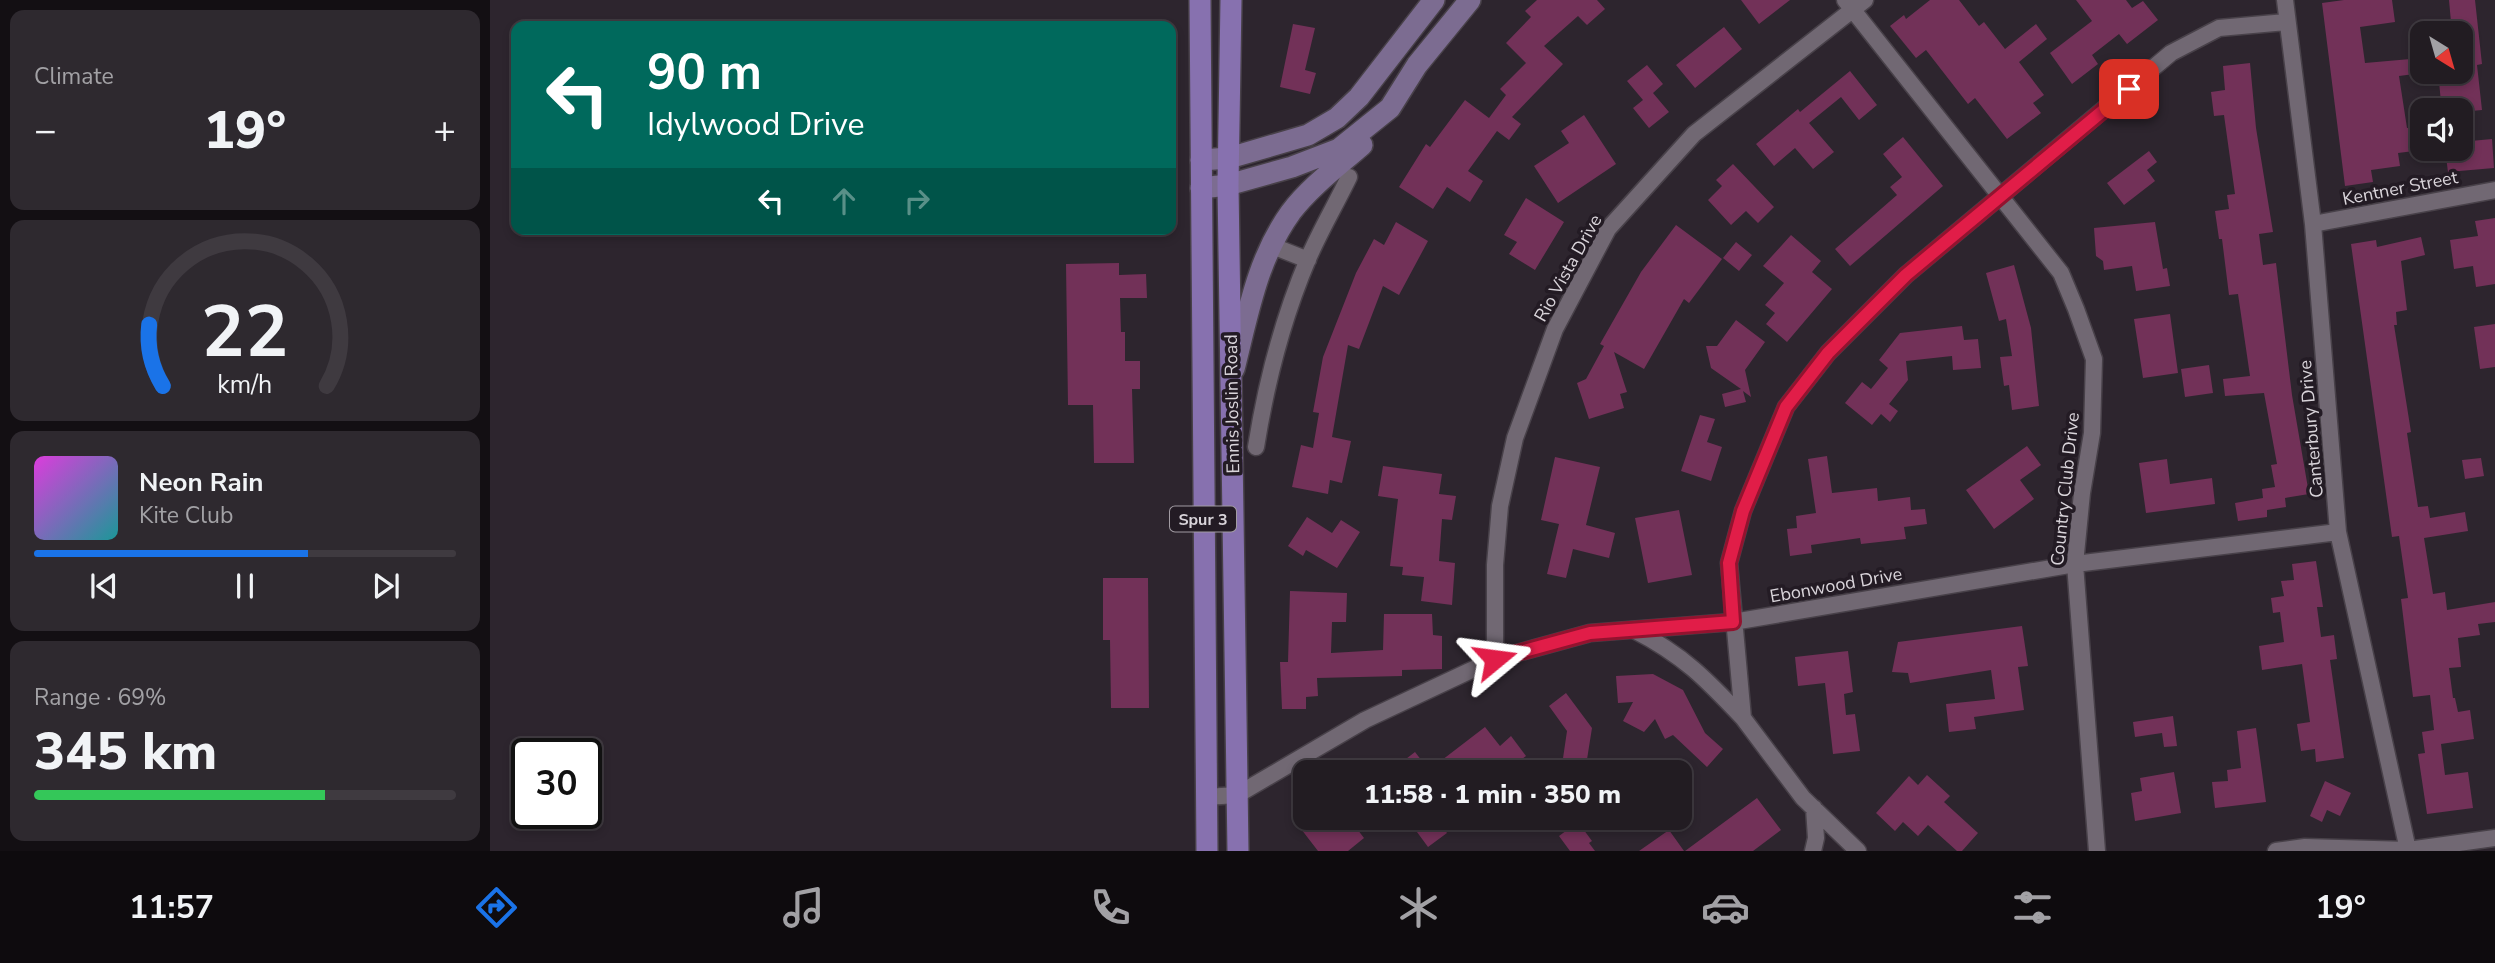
<!DOCTYPE html>
<html lang="en">
<head>
<meta charset="utf-8">
<style>
  :root { --surface:#221c22; --page:#2e292f; --text:#f1f3f6; --muted:#a2a1a5; --line:#3f3a40; --accent:#1a73e8 }
  body { margin:0; font-family:"Nunito Sans",sans-serif; background:var(--page); color:var(--text); height:100vh; display:flex; flex-direction:column; font-size:26px; white-space:nowrap }
  * { box-sizing:border-box; margin:0 }
  p { font-size:23px; color:var(--muted) }
  .icon { flex:none; width:38px; height:38px; fill:none; stroke:currentColor; stroke-width:2; stroke-linecap:round; stroke-linejoin:round }
  .map { position:relative; flex:1; overflow:hidden }
  .sheet { display:flex; flex-direction:column; gap:10px; padding:10px; background:#130f13; width:490px }
  .sheet>* { flex:none }
  .banner { position:absolute; left:21px; top:21px; width:665px; height:214px; border-radius:14px; box-shadow:0 4px 10px #0003,0 0 0 2px var(--line); background:#00695c; color:#fff; overflow:hidden }
  .needle { width:46px; rotate:143deg }
  .buttons { position:absolute; left:1920px; top:21px; display:grid; gap:14px }
  .buttons a { display:grid; place-items:center; width:63px; height:63px; border-radius:14px; background:var(--surface); box-shadow:0 4px 10px #0003,0 0 0 2px var(--line); font-size:35px }
  .speed { position:absolute; left:21px; top:738px; display:flex; gap:14px; font-size:35px; font-weight:700; text-align:center }
  .speed>* { display:grid; place-content:center; width:91px; height:91px; border-radius:50%; background:var(--surface); box-shadow:0 4px 10px #0003,0 0 0 2px var(--line); line-height:1 }
  .speed .limit { border:4px solid #111; border-radius:10px; background:#fff; color:#111 }
  .pin { position:absolute; display:grid; place-items:center; width:60px; height:60px; color:#fff; margin:-30px; border-radius:14px; box-shadow:0 4px 10px #0006 }
  .me { position:absolute; width:77px; margin:-38px; rotate:74deg; stroke-linejoin:round; filter:drop-shadow(0 0 5px #0008) }
  .turn { display:flex; align-items:center; gap:24px; height:147px; padding:0 21px; font-size:32px }
  .turn .icon { width:91px; height:91px; stroke-width:2.5 }
  .turn b { display:block; font-size:49px; line-height:60px }
  .lanes { display:flex; align-items:center; height:66px; padding:0 21px; background:#0003; justify-content:center; gap:35px; direction:ltr }
  .lanes .off { opacity:.35 }
  .big { font-size:52px; font-weight:800; line-height:1.1 }
  .sheet .card { flex:1; display:flex; flex-direction:column; justify-content:center; gap:10px; min-width:0; padding:0 24px; border-radius:14px; background:var(--page) }
  .sheet .dial { align-items:center; gap:0 }
  .dial svg { height:182px; overflow:visible; fill:none; stroke:var(--line); stroke-width:7; stroke-linecap:round; text-anchor:middle }
  .dial text { fill:var(--text); stroke:none }
  .song { display:flex; align-items:center; gap:21px }
  .cover { width:84px; height:84px; border-radius:10px; background:linear-gradient(135deg,hsl(300 70% 55%),hsl(180 70% 35%)) }
  .played { height:7px; border-radius:4px; background:linear-gradient(90deg,var(--accent) 65%,var(--line) 65%) }
  .keys { display:flex; justify-content:space-around; direction:ltr }
  .heat { display:flex; justify-content:space-between; align-items:center; font-size:38px; direction:ltr }
  .charge { height:10px; border-radius:5px; background:linear-gradient(90deg,#34c759 69%,var(--line) 0) }
  .trip { position:absolute; left:803px; top:760px; width:399px; height:70px; border-radius:14px; background:var(--surface); box-shadow:0 4px 10px #0003,0 0 0 2px var(--line); font-weight:800; line-height:70px; text-align:center }
  .menu { display:flex; height:112px; justify-content:space-around; align-items:center; background:#0e0b0e; color:var(--muted) }
  .menu .icon { width:49px; height:49px }
  .menu .selected { color:var(--accent) }
  .menu b { font-size:32px; color:var(--text) }
  main { display:flex; flex:1; min-height:0 }
  .map>svg:first-child { display:block }
  .building { fill:#723158 }
  .lines { fill:none; stroke-linecap:round; stroke-linejoin:round }
  .minor-casing { stroke:#484149; stroke-width:19 }
  .secondary-casing { stroke:#484149; stroke-width:24 }
  .primary-casing { stroke:#484149; stroke-width:24 }
  .minor { stroke:#716873; stroke-width:16 }
  .secondary { stroke:#7c6c91; stroke-width:21 }
  .primary { stroke:#8771af; stroke-width:21 }
  .route-casing { stroke:#92132f; stroke-width:18 }
  .route { stroke:#e11d48; stroke-width:12 }
  .labels { text-anchor:middle; stroke-width:7; stroke-linejoin:round; paint-order:stroke }
  .shield { fill:#231b24; stroke:#a29ca3; stroke-width:2 }
  .shield-label { font-size:16px; font-weight:bold; fill:#d9d4da }
  .street-label { font-size:18px; fill:#d9d4da; stroke:#231b24 }
</style>
</head>
<body>
<main>
<section class="sheet">
<div class="card"><p>Climate</p>
<div class="heat"><a>−</a><b class="big">19°</b><a>+</a></div>
</div>
<div class="card dial"><svg viewBox="0 0 100 80">
<path d="M14 69A42 42 0 1 1 86 69"/>
<path d="M14 69A42 42 0 0 1 8 42" stroke="#1a73e8"/>
<text x="50" y="56" font-size="32" font-weight="700">22</text>
<text x="50" y="72" font-size="11">km/h</text>
</svg></div>
<div class="card">
<div class="song"><i class="cover"></i><div><b>Neon Rain</b><p>Kite Club</p></div></div>
<div class="played"></div>
<div class="keys"><svg class="icon" aria-label="previous" viewBox="0 0 24 24"><path d="M18 5L8 12l10 7zM5 5v14"/></svg><svg class="icon" aria-label="pause" viewBox="0 0 24 24"><path d="M8 5v14M16 5v14"/></svg><svg class="icon" aria-label="next" viewBox="0 0 24 24"><path d="M6 5l10 7-10 7zM19 5v14"/></svg></div>
</div>
<div class="card"><p>Range · 69%</p><b class="big">345 km</b><div class="charge"></div></div>
</section>
<div class="map">
<svg width="2005" height="851" viewBox="0 0 2005 851">
  <rect width="100%" height="100%" fill="#2d252e"/>
  <path class="building" d="M1047 0H1107L1115 9 1097 25 1088 16 1054 46 1073 64 1022 117 1031 124 1019 140 1007 131 978 171 993 181 980 202 957 187 943 209 909 187 936 144 940 147 975 100 999 118 1016 95 1010 89 1036 63 1016 43 1041 17 1035 11Z
    M1251 0H1300L1269 24Z
    M1440 0H1469L1489 26 1494 22 1515 49 1546 24 1557 39 1529 62 1554 95 1543 103 1551 113 1517 139 1485 98 1478 104 1436 50 1426 58 1400 26 1414 15 1416 19Z
    M1586 0H1636L1642 8 1653 1 1668 20 1637 44 1629 34 1602 55 1608 64 1582 84 1560 53 1602 21Z
    M1854 0H1902L1905 22 1870 27 1875 63 1932 58V73L1909 76 1917 128 1932 127V150L1908 153 1910 166 1881 170 1883 182 1855 186 1832 3Z
    M1959 0H1985L1992 64 1987 65 1992 110 1970 112 1965 110 1964 100 1951 102 1948 72H1970V33H1962Z
    M803 24 825 28 815 70 826 73 820 94 790 87Z
    M1234 27 1252 49 1205 88 1186 65Z
    M1760 63 1766 128 1783 232 1769 234 1773 265 1786 263 1802 395 1819 494 1795 498 1796 507 1777 510V517L1748 521 1745 503 1773 498 1772 489 1785 487 1781 465 1787 464 1774 393 1735 396 1733 379 1760 376 1748 294 1739 295 1732 239H1729L1725 211 1739 209 1737 195 1745 194 1734 115 1724 116 1721 92 1735 90 1733 66Z
    M1157 65 1173 84 1163 93 1179 112 1159 128 1143 108 1153 100 1137 81Z
    M1360 71 1387 105 1369 120 1351 97 1319 123 1344 152 1323 169 1305 148 1284 166 1266 144 1308 109 1310 112Z
    M1094 115 1126 164 1068 203 1044 166 1079 143 1071 131Z
    M1413 137 1453 186 1360 266 1345 249 1407 195 1400 187 1412 177 1393 154Z
    M2002 139 2004 168 1958 172 1955 149H1970V142Z
    M1659 151 1667 162 1657 170 1665 181 1634 205 1617 183Z
    M1243 164 1284 207 1268 223 1256 211 1241 225 1218 200 1232 186 1226 180Z
    M1036 198 1074 222 1045 270 1019 254 1027 242 1014 235Z
    M2005 218V284L1986 287 1983 266 1964 269 1960 240 1988 236 1985 221Z
    M906 222 938 241 909 295 893 286 869 349 858 345 842 437 861 441 852 483 840 480 838 494 802 487 811 445 823 448 829 413 823 412 833 357 866 273 884 239 894 245Z
    M1665 222 1673 269 1677 268 1680 286 1646 291 1642 266 1614 270 1613 261 1606 256 1604 228Z
    M1186 225 1232 259 1199 303 1194 299 1154 369 1124 352 1137 392 1130 394 1134 408 1099 419 1087 383 1096 379 1114 346 1110 344 1151 272Z
    M1301 235 1331 261 1322 272 1342 289 1297 342 1276 324 1285 313 1275 305 1294 283 1273 266Z
    M1931 237 1935 255 1911 261 1917 310 1906 312 1907 325H1904L1921 432 1917 433 1928 507 1938 506 1940 518 1975 512 1978 531 1934 538 1943 594 1955 592 1957 610 2005 602V622L1988 624 1990 635 1968 638 1971 667 1959 668 1963 698H1965L1968 712 1980 710 1984 739 1951 744 1955 775 1978 772 1983 808 1937 814 1928 754 1935 753 1932 732 1944 730 1940 695 1923 697 1911 599 1918 598 1909 536 1902 537 1861 244 1886 240 1887 247Z
    M1246 242 1262 255 1249 271 1233 258Z
    M629 263V275L656 274 657 298H630L631 332H635V361H650V389H642L644 463H604L603 405H578L576 264Z
    M1524 265 1541 328 1549 406 1522 410 1519 385 1514 386 1510 357 1522 356 1516 319 1509 321 1496 273Z
    M1680 314 1688 373 1653 378 1644 319Z
    M1246 320 1275 342 1255 370 1261 397 1253 391 1256 402 1235 407 1232 394 1251 389 1221 368 1216 346H1227Z
    M2005 324V367L1990 369 1984 327Z
    M1472 326 1474 340 1488 339 1491 368 1463 370 1462 356 1416 361 1418 380 1399 404 1408 411 1400 422 1391 414 1382 425 1355 403 1372 382 1381 389 1398 368 1389 360 1410 333Z
    M1719 365 1723 393 1695 397 1691 369Z
    M1210 415 1225 419 1217 442 1232 447 1221 481 1191 471Z
    M1537 446 1551 465 1530 480 1544 499 1504 529 1476 490Z
    M1337 456 1342 493 1387 488 1388 501 1420 497 1421 510 1435 509 1437 524 1414 527 1416 539 1371 544 1370 538 1321 545 1322 553 1300 556 1297 529 1307 528 1306 516 1326 513 1318 459Z
    M1065 457 1110 467 1096 525 1125 533 1119 558 1083 549 1076 578 1057 574 1069 524 1051 520Z
    M1991 458 1994 476 1975 479 1972 460Z
    M1677 459 1680 484 1722 478 1725 504 1656 513 1649 463Z
    M893 466 952 474 949 494 966 496 962 520 952 519 949 561 965 563 962 605 931 601 934 577 912 575 913 567 900 566 908 499 888 496Z
    M1189 510 1202 575 1158 583 1145 518Z
    M817 517 842 533 851 520 870 532 847 568 816 550 813 556 798 546Z
    M1826 561 1833 607H1827L1831 637 1844 635 1847 659 1840 660 1854 758 1826 762 1825 749 1811 751 1807 724 1820 722 1812 664 1772 670 1769 646 1794 642 1790 612 1783 613 1781 598 1794 596 1791 581 1804 580 1802 564Z
    M613 578H658L659 708H621L620 640H613Z
    M800 591 857 593 856 622H842L841 653 893 650 894 614H942L943 635 952 636V669L912 670V676L827 678 828 696 816 697V709H792L790 662H798Z
    M1532 626 1538 666 1528 667 1534 710 1484 717 1486 729 1459 732 1456 704 1505 699 1501 670 1420 683 1418 673 1402 672 1408 642Z
    M1358 651 1363 692 1354 694 1356 715 1365 714 1370 751 1343 754 1335 683 1308 686 1305 657Z
    M1163 674 1193 690 1215 733 1233 749 1217 767 1183 735 1175 739 1165 719 1154 732 1133 721 1143 702 1128 703 1126 676Z
    M1076 693 1102 728 1095 772H1071L1077 731 1059 706Z
    M1683 716 1687 746 1674 747 1672 733 1645 737 1643 722Z
    M995 727 1010 746 1021 736 1036 756 1024 765 1029 772H899L925 752 939 770Z
    M1766 728 1776 802 1725 808 1722 782 1738 781 1737 770 1751 768 1747 731Z
    M1684 772 1691 813 1645 821 1641 793 1652 791 1650 778Z
    M1437 775 1460 796 1454 802 1488 833 1472 851H1467L1438 825 1428 836 1413 822 1405 831 1386 813 1419 776 1428 785Z
    M1835 781 1861 793 1850 816 1837 810 1832 822 1820 816Z
    M1267 798 1291 830 1263 851H1195Z
    M818 817H858L874 838 858 851H828L808 825Z
    M916 817H946L957 833 938 847Z
    M1088 822 1102 841 1099 843 1105 851H1080L1069 836Z
    M1179 830 1194 851H1149Z"/>
  <g class="lines">
    <defs>
      <path id="minor" d="M1355 0 1571 273 1586 309 1604 359 1602 433 1592 493 1585 564 1607 851
        M1795 0 1823 224 1848 532 1918 850
        M1823 224 2005 190
        M780 245 818 260
        M766 447C776 384 793 318 818 259 830 231 846 204 859 177
        M1144 630C1193 655 1216 679 1253 718
        M1005 659V565L1010 506 1025 438 1065 329 1118 229 1204 134 1375 0
        M716 797 747 795 875 720 1005 659 1100 633 1243 622 1585 564 1848 532
        M1323 851 1326 838 1324 808
        M1368 851 1313 798 1253 718 1239 563 1253 511 1296 407 1338 353 1416 275 1681 53 1729 28 1796 22
        M1786 851 1815 847 1918 850 2005 838"/>
      <path id="secondary" d="M711 160 739 158 818 135 847 118 869 97 944 0
        M711 188 738 185 802 167 849 149 900 108 927 65 980 0
        M744 369C758 314 767 259 801 212 820 187 848 166 872 145"/>
      <path id="primary" d="M710 0 717 851
        M741 0 738 185 748 851"/>
    </defs>
    <use href="#minor" class="minor-casing"/>
    <use href="#secondary" class="secondary-casing"/>
    <use href="#primary" class="primary-casing"/>
    <use href="#minor" class="minor"/>
    <use href="#secondary" class="secondary"/>
    <use href="#primary" class="primary"/>
  </g>
  <g class="lines">
    <defs>
      <path id="route" d="M1005 659 1100 633 1243 622 1239 563 1253 511 1296 407 1338 353 1416 275 1639 89"/>
    </defs>
    <use href="#route" class="route-casing"/>
    <use href="#route" class="route"/>
  </g>
  <g class="labels">
    <rect class="shield" x="680" y="506.5" width="66" height="25" rx="5"/>
    <g class="shield-label">
      <text x="713" y="525">Spur 3</text>
    </g>
    <g class="street-label">
      <text transform="translate(1910 188) rotate(-11)" y="6">Kentner Street</text>
      <text transform="translate(1078 268) rotate(-61)" y="6">Rio Vista Drive</text>
      <text transform="translate(742 404) rotate(-91)" y="6">Ennis Joslin Road</text>
      <text transform="translate(1821 429) rotate(-95)" y="6">Canterbury Drive</text>
      <text transform="translate(1575 489) rotate(-84)" y="6">Country Club Drive</text>
      <text transform="translate(1346 585) rotate(-10)" y="6">Ebonwood Drive</text>
    </g>
  </g>
</svg>
<div class="buttons">
<a><svg class="needle" viewBox="-14 -14 28 28"><path d="M0-13l5 13h-10z" fill="#e53935"/><path d="M0 13l5-13h-10z" fill="#a2a1a5"/></svg></a>
<a><svg class="icon" aria-label="sound" viewBox="0 0 24 24"><path d="M4 9h4l5-4v14l-5-4H4zM17 9q2 3 0 6"/></svg></a>
</div>
<div class="speed"><div class="limit">30</div></div>
<div class="pin" style="left:1639px;top:89px;background:#d93025"><svg class="icon" aria-label="arrive" viewBox="0 0 24 24"><path d="M6 21V4h12l-3 4 3 4H6"/></svg></div>
<svg class="me" style="left:1005px;top:659px" viewBox="-20 -20 40 40"><path d="M0-17L14 15 0 8-14 15z" fill="#e11d48" stroke="#fff" stroke-width="4"/></svg>
<div class="trip">11:58 · 1 min · 350 m</div>
<div class="banner">
<div class="turn"><svg class="icon" aria-label="left" viewBox="0 0 24 24"><path d="M17 20v-9H6M10 6l-5 5 5 5"/></svg><div><b>90 m</b>Idylwood Drive</div></div>
<div class="lanes"><svg class="icon" aria-label="left" viewBox="0 0 24 24"><path d="M17 20v-9H6M10 6l-5 5 5 5"/></svg><svg class="icon off" aria-label="ahead" viewBox="0 0 24 24"><path d="M12 20V5M6 11l6-6 6 6"/></svg><svg class="icon off" aria-label="right" viewBox="0 0 24 24"><path d="M7 20v-9h11M14 6l5 5-5 5"/></svg></div>
</div>
</div>
</main>
<nav class="menu">
<b>11:57</b>
<svg class="icon selected" aria-label="directions" viewBox="0 0 24 24"><path d="M12 3l9 9-9 9-9-9zM9 14v-3h6M13 9l2 2-2 2"/></svg>
<svg class="icon" aria-label="music" viewBox="0 0 24 24"><path d="M9 18V5l10-2v13"/><circle cx="6" cy="18" r="3"/><circle cx="16" cy="16" r="3"/></svg>
<svg class="icon" aria-label="phone" viewBox="0 0 24 24"><path d="M5 4h4l2 5-3 2q2 4 5 5l2-3 5 2v4C11 20 4 13 5 4z"/></svg>
<svg class="icon" aria-label="climate" viewBox="0 0 24 24"><path d="M12 3v18M4 7l16 10M4 17L20 7"/></svg>
<svg class="icon" aria-label="car" viewBox="0 0 24 24"><path d="M5 17H2v-5l4-1 3-4h7l3 4 3 1v5h-3M9 17h6M6 11h13"/><circle cx="7" cy="17" r="2"/><circle cx="17" cy="17" r="2"/></svg>
<svg class="icon" aria-label="filters" viewBox="0 0 24 24"><path d="M4 7h16M4 17h16"/><circle cx="9" cy="7" r="2"/><circle cx="15" cy="17" r="2"/></svg>
<b>19°</b>
</nav>
</body>
</html>
